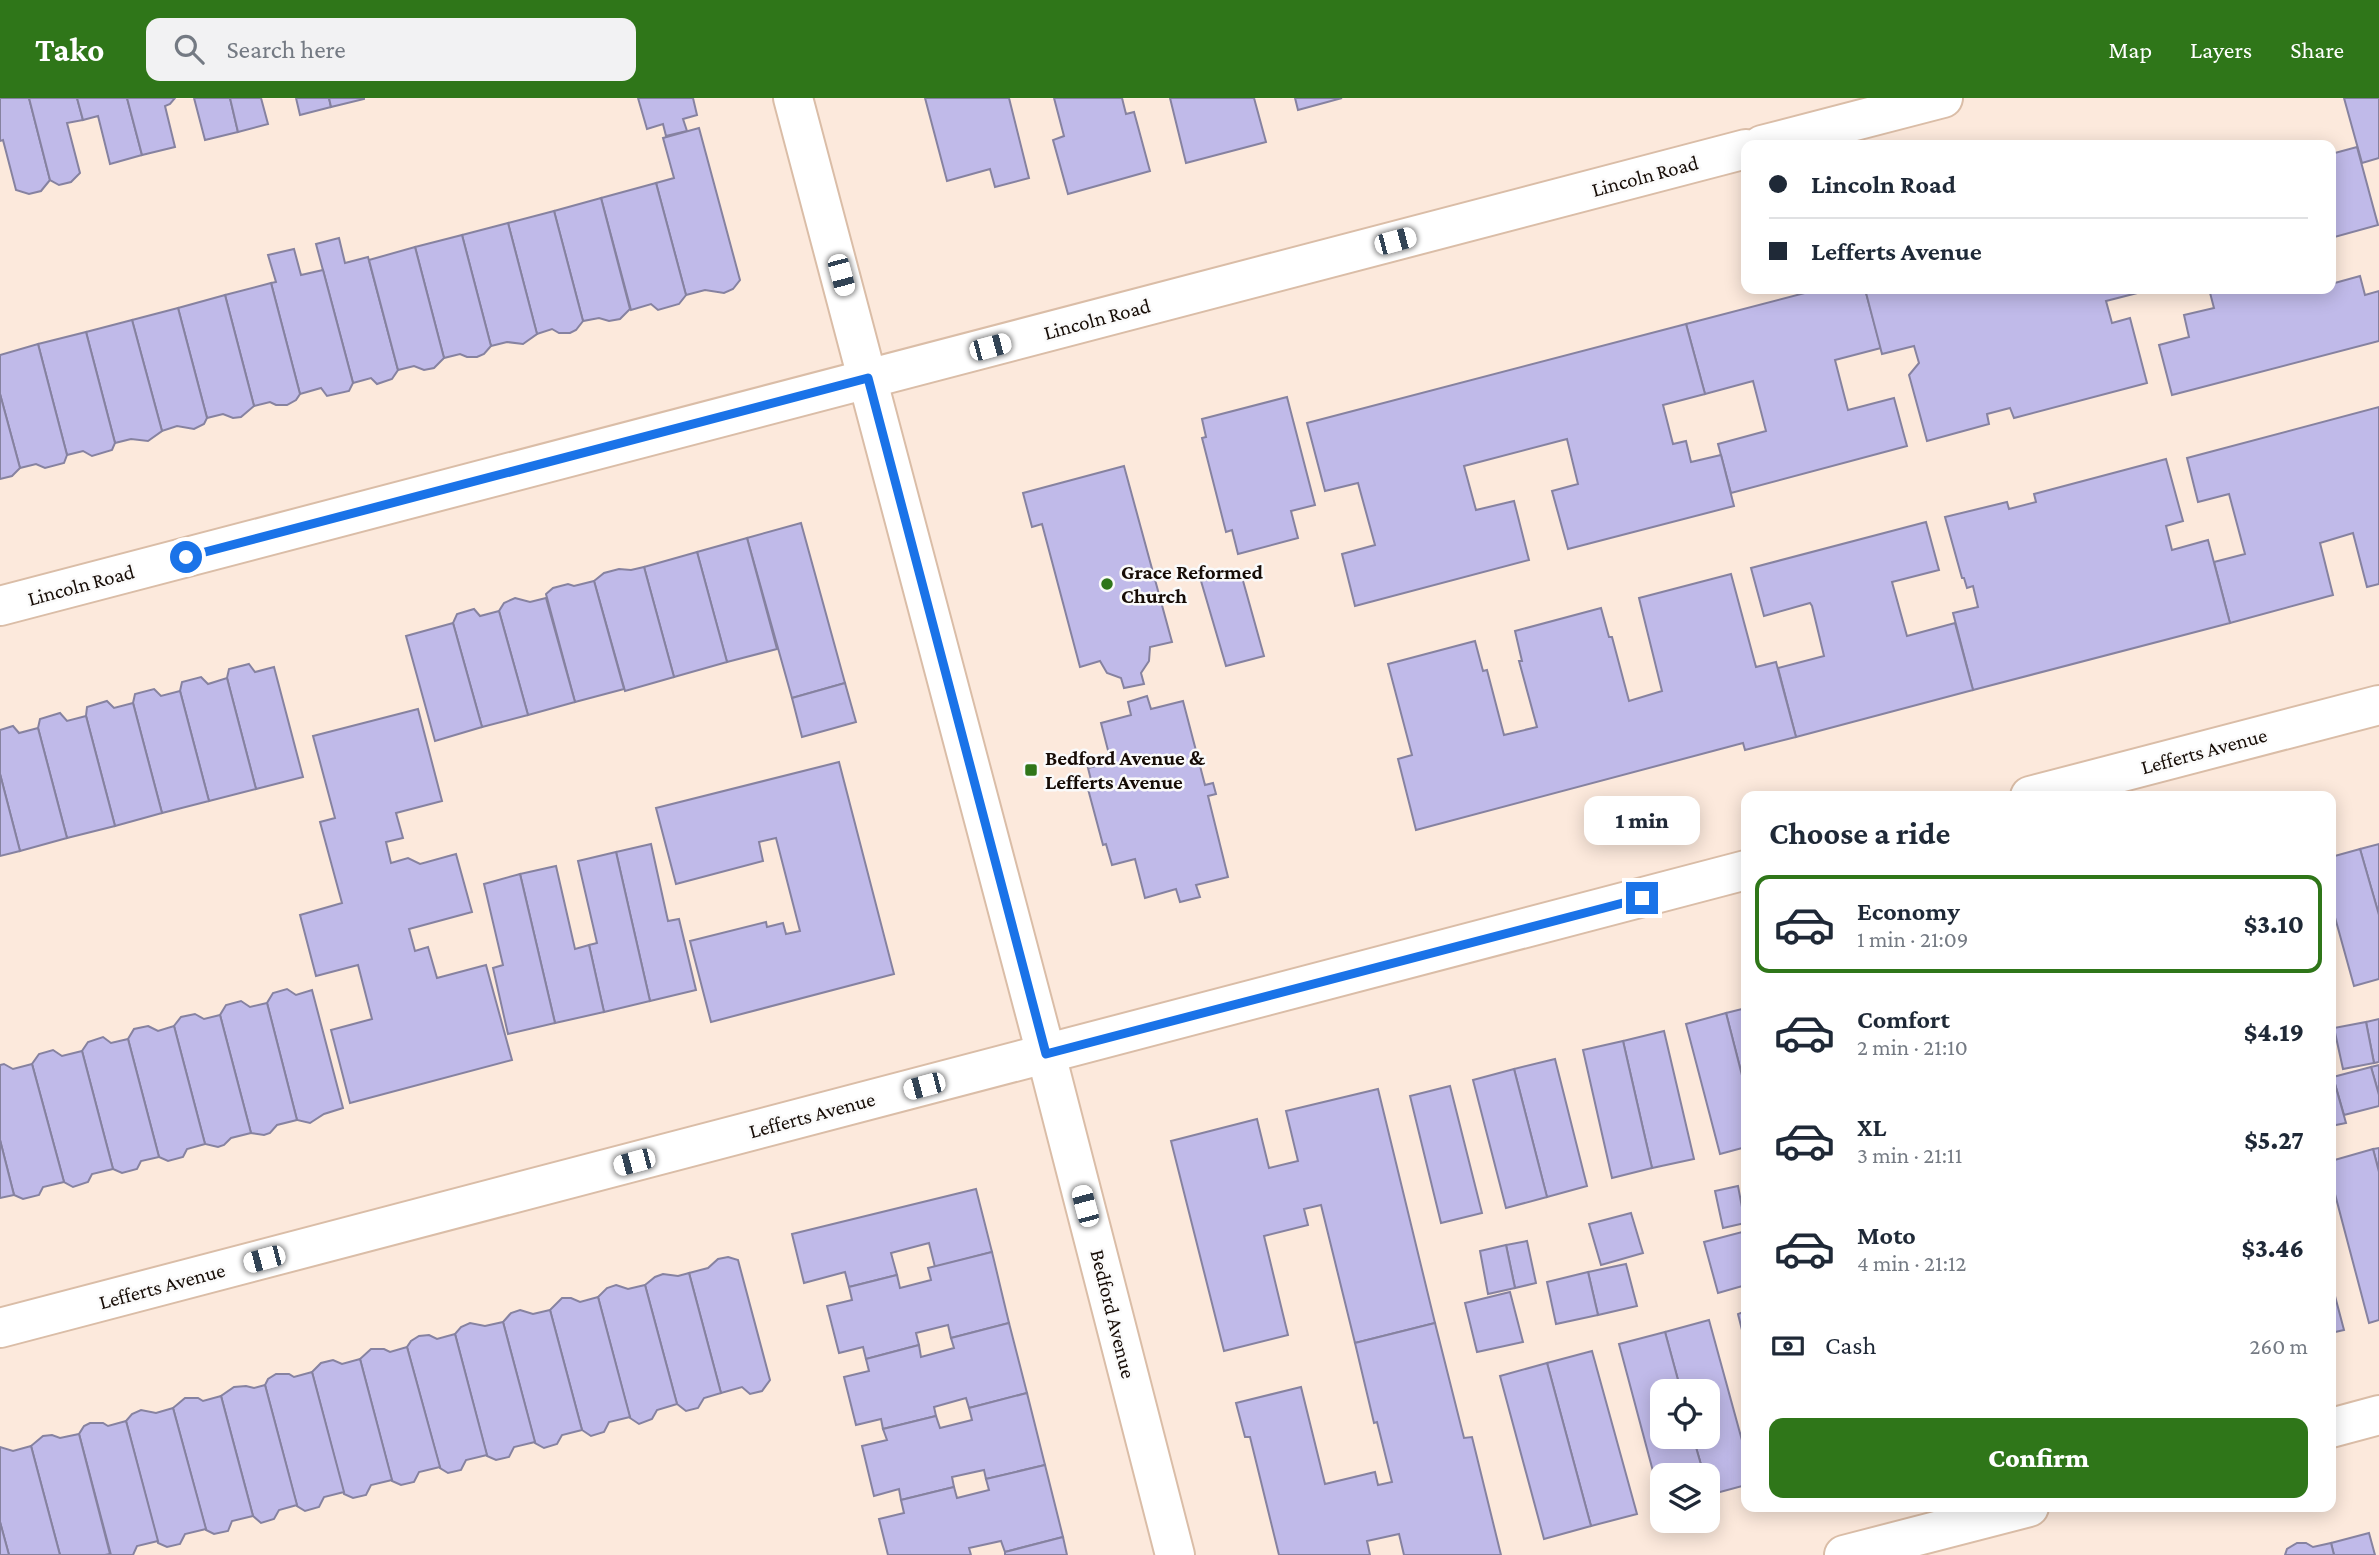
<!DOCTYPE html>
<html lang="en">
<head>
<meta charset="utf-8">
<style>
	body { margin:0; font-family:"Crimson Pro",serif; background:#f2f2f3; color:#1f2937; height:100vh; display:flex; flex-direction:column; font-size:26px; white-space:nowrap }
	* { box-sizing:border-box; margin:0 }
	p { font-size:23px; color:#747a83 }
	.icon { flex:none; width:38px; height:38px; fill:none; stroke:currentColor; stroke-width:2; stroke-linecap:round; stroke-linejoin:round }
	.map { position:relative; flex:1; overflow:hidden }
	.details { position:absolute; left:1741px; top:693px; width:595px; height:721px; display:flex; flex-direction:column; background:#fff; border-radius:14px; box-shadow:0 4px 18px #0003 }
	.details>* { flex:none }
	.guide { position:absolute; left:1741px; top:42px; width:595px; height:154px; border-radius:14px; box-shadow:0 4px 18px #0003; display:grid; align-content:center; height:154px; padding:0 28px; background:#fff }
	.tools { position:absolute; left:1650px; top:1281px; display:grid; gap:14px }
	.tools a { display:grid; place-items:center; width:70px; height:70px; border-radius:14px; background:#fff; box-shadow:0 4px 18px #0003; font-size:35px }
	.end { position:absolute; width:32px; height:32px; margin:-16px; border:9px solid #1a73e8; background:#fff; box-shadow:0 0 0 4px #fff }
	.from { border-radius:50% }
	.bubble { position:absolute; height:49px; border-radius:14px; background:#fff; box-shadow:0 4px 18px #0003; font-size:23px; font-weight:800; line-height:49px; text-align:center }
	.car { position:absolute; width:21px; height:42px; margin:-21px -10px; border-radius:9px; box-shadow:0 0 5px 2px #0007; background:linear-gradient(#fff 24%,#345 0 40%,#fff 0 76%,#345 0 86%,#fff 0) }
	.guide b { display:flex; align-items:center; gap:24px; height:66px; font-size:26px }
	.guide b+b { border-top:2px solid #e0e1e3 }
	.guide i { width:18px; height:18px; background:#1f2937 }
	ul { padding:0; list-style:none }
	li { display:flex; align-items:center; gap:21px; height:98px; margin:0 14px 10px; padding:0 14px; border:4px solid transparent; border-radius:14px }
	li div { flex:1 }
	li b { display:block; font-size:26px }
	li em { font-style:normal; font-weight:800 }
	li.selected { border-color:#2f7619 }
	li>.icon { width:63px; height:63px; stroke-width:1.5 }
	h2 { padding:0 28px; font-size:32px; line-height:84px }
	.pay { display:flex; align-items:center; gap:18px; height:77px; padding:0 28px; font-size:26px }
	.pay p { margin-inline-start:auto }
	.primary-button { display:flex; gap:14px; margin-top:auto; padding:14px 28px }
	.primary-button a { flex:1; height:80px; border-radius:14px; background:#2f7619; color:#fff; font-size:28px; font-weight:800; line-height:80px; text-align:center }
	header { display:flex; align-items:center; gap:42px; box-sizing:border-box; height:98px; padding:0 35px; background:#2f7619; color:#fff }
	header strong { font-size:33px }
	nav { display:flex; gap:38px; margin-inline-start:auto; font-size:24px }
	.search { width:490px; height:63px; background:#f2f2f3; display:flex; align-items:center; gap:18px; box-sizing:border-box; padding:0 24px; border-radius:14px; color:#747a83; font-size:26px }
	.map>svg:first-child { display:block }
</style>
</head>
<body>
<header>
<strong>Tako</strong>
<div class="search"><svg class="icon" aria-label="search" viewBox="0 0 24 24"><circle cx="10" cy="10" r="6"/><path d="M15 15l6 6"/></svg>Search here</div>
<nav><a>Map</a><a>Layers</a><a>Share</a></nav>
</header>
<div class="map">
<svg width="2379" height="1457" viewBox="0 0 2379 1457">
	<rect width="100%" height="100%" fill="#fce9dc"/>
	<g fill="#c0bae9" stroke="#8682a0" stroke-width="2">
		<polygon points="0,0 29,0 50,82 41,93 29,96 16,92 3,42 0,43"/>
		<polygon points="29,0 77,0 83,22 67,25 80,75 71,84 59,87 50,82"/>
		<polygon points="77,0 127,0 142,57 110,66 98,18 83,22"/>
		<polygon points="127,0 175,0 170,6 165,8 175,49 142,57"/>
		<polygon points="194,0 230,0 238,34 205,42"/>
		<polygon points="230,0 261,0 268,26 238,34"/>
		<polygon points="296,0 329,0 331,9 300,17"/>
		<polygon points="329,0 364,0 364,1 331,9"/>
		<polygon points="638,0 693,0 697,17 683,21 687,33 666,38 663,26 647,31"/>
		<polygon points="925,0 1009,0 1029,80 995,89 990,71 947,83"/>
		<polygon points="1054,0 1122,0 1126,16 1134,14 1150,73 1068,96 1053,42 1064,38"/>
		<polygon points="1170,0 1254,0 1266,44 1186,65"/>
		<polygon points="1295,0 1342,0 1298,12"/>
		<polygon points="2344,0 2379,0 2379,60 2362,65"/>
		<polygon points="699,30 740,182 733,191 724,195 705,192 686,197 656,85 674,80 663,40"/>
		<polygon points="2357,49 2378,127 2331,140 2331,56"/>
		<polygon points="656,85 686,197 679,206 658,212 651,206 631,212 601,100"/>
		<polygon points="601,100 630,211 620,221 609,223 599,220 583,223 554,113"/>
		<polygon points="554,113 583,223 576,232 570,235 559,235 552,231 537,236 508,125"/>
		<polygon points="508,125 537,236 523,246 507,244 491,248 462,137"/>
		<polygon points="462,137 491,248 484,256 477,259 467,259 460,256 444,260 415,149"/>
		<polygon points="339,140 345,165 368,159 398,272 392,281 377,286 371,280 353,285 316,146"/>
		<polygon points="415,149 444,260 434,270 424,272 414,268 398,272 369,162"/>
		<polygon points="294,151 301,177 323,172 353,285 349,293 327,298 321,290 300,296 271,185 276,184 268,157"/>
		<polygon points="2360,178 2365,197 2379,193 2379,243 2172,297 2159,247 2189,239 2184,217 2214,210 2209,191 2331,191 2331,186"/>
		<polygon points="271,185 300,296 296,302 287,307 276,307 270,304 254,308 225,197"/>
		<polygon points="1820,191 1865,191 1881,250 1835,262 1848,312 1894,300 1907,348 1731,395 1718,346 1766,333 1753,283 1705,296 1686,226"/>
		<polygon points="1865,191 2144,191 2145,193 2106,203 2112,225 2130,220 2147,285 2014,320 2010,310 1987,316 1989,326 1927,343 1909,277 1919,265 1914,248 1882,256"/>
		<polygon points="225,197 254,308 241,319 233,320 223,316 207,320 178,210"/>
		<polygon points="178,210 207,320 204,326 194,331 177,328 162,333 132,222"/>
		<polygon points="132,222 162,333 148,343 131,341 115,345 86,234"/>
		<polygon points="1686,226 1705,296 1663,307 1673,346 1686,343 1691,364 1721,357 1734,408 1568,451 1552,393 1578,386 1567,341 1464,368 1476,412 1514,403 1529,462 1355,508 1342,456 1375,447 1358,385 1325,393 1307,325"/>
		<polygon points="86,234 115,345 112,352 92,358 83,353 67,357 38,246"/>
		<polygon points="38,246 67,357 64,365 45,370 36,366 20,370 0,296 0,257"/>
		<polygon points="0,296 20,370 12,378 0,381"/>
		<polygon points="1287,299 1315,407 1291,413 1298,440 1238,456 1232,432 1226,434 1202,340 1206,339 1202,321"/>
		<polygon points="2379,309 2379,486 2367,489 2353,435 2320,445 2333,497 2230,525 2214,464 2245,456 2229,396 2198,404 2187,360"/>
		<polygon points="2166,361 2183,423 2166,428 2172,452 2208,442 2230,525 1973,592 1953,515 1978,509 1973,488 1967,490 1964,480 1962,480 1945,419 2007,404 2009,411 2036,404 2034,396"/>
		<polygon points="1124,368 1172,544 1150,549 1149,563 1141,575 1144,586 1124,590 1121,580 1107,575 1100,563 1080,569 1042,426 1032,429 1023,395"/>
		<polygon points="1926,424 1939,472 1892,484 1907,538 1955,525 1973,592 1796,639 1778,570 1824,558 1812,508 1810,505 1764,518 1751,470"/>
		<polygon points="801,425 845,585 792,600 747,440"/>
		<polygon points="747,440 777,551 727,564 697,454"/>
		<polygon points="697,454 727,564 674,579 644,469"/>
		<polygon points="644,469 674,579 625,593 594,483 604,475 619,471 631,472"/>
		<polygon points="1240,472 1264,558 1226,568 1201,483"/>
		<polygon points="1731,476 1756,569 1776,564 1796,639 1745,652 1743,645 1416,732 1398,661 1412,657 1388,566 1475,543 1483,573 1487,572 1504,637 1537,629 1519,563 1522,563 1515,533 1601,510 1609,539 1612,539 1629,603 1662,593 1639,500"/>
		<polygon points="594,483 624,591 575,604 546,496 553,490 568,486 574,488"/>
		<polygon points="515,500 530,504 546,500 575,604 528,617 499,513 504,505"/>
		<polygon points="474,511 480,518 499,513 528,617 482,629 453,525 457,516"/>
		<polygon points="453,525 482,629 435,643 406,538"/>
		<polygon points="249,566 255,574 274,569 303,679 256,691 227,580 229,571"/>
		<polygon points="201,579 208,586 227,580 256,691 209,703 180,593 182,584"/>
		<polygon points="845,585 856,624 802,639 792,600"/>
		<polygon points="154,591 161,598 180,593 209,703 162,715 133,605 135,596"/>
		<polygon points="1147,598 1151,611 1183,603 1205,687 1213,685 1216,696 1208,698 1228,779 1196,787 1200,799 1180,804 1176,791 1145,800 1135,761 1112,767 1106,746 1103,747 1088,691 1093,690 1088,670 1111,664 1101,625 1131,617 1128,604"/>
		<polygon points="107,603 114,610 133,605 162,715 115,728 86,618 87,609"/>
		<polygon points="418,611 442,703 396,715 403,740 386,744 391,765 408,760 420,766 456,756 472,814 409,831 415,853 428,849 437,880 486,867 512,962 350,1005 331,932 372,921 358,867 316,878 300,817 342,805 320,724 335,720 313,638"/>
		<polygon points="60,615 67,623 86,618 115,728 67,740 38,630 40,621"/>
		<polygon points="13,628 19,635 38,630 67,740 20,753 0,676 0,632"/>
		<polygon points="839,664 894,876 711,924 690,843 766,824 767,829 783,825 786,836 800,833 776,740 759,744 763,763 676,786 656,710"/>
		<polygon points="0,676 20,753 0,758"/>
		<polygon points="651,746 668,823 679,821 696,892 650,903 616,754"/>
		<polygon points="2379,746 2379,817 2360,751"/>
		<polygon points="2360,751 2379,817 2379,881 2354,888 2331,805 2331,759"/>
		<polygon points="616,754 650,903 604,914 589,847 597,845 578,763"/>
		<polygon points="556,768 575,851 589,847 604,914 555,925 520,776"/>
		<polygon points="520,776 555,925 508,936 493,870 503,867 484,786"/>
		<polygon points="287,891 296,897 312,892 343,1010 324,1016 310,1025 297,1022 267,905 273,895"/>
		<polygon points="241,903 250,909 267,905 297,1022 277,1027 270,1035 264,1037 251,1035 220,917 226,907"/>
		<polygon points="1746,910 1746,993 1726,915"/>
		<polygon points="1726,915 1746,993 1746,1049 1720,1056 1686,926"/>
		<polygon points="195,916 204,921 220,917 251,1035 231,1040 224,1047 218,1049 205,1046 174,928 181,919"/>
		<polygon points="2379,921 2379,964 2374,965 2366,924"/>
		<polygon points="2366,924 2374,965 2343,971 2334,930"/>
		<polygon points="148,928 158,933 174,928 205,1046 187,1051 183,1059 168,1063 159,1059 128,941 134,931"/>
		<polygon points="1664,933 1694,1061 1652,1070 1623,943"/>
		<polygon points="103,939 111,945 128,941 159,1059 141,1063 137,1071 122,1075 113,1071 82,953 88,944"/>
		<polygon points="1623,943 1652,1070 1612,1080 1583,952"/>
		<polygon points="53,952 62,958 82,953 113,1071 92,1076 88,1084 73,1089 64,1084 32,966 39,956"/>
		<polygon points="1555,961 1587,1088 1547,1099 1514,971"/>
		<polygon points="4,966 13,971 32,966 64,1084 43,1089 39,1097 23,1101 14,1097 0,1042 0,967"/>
		<polygon points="2379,967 2379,997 2371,969"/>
		<polygon points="2371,969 2379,997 2379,1008 2344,1017 2333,979"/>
		<polygon points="1514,971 1547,1099 1506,1110 1473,982"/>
		<polygon points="2333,979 2346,1025 2331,1028 2331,980"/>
		<polygon points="1450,988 1482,1115 1441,1125 1410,998"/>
		<polygon points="1378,991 1435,1225 1355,1245 1321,1107 1304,1111 1308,1127 1264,1138 1288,1237 1224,1253 1171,1043 1257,1021 1269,1070 1298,1063 1286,1013"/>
		<polygon points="0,1042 14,1097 0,1100"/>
		<polygon points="2379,1050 2379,1074 2373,1051"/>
		<polygon points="2373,1051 2379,1074 2379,1222 2369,1225 2331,1081 2331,1063"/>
		<polygon points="1738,1088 1745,1125 1723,1130 1715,1093"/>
		<polygon points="976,1091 992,1154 935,1169 929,1145 891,1155 897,1177 849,1189 845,1174 804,1185 792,1136"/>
		<polygon points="1631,1115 1643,1155 1601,1167 1589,1126"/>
		<polygon points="1746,1133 1746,1187 1718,1195 1704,1144"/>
		<polygon points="1527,1143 1536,1185 1515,1190 1506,1147"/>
		<polygon points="1506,1147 1515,1190 1488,1196 1480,1153"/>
		<polygon points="992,1154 1009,1225 951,1240 948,1227 916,1235 919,1247 866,1261 863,1249 839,1255 827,1208 852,1202 849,1189 897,1177 900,1190 931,1182 928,1170"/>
		<polygon points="728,1159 738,1162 770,1282 762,1293 750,1296 742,1289 721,1295 689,1175 708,1170 718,1161"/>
		<polygon points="1626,1166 1637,1208 1598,1217 1588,1174"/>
		<polygon points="1588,1174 1598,1217 1556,1226 1547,1184"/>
		<polygon points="689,1175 721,1295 704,1300 698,1310 686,1313 677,1306 645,1187 655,1179 663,1176 678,1178"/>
		<polygon points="2331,1183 2344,1232 2331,1235"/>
		<polygon points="616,1187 628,1191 645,1187 677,1306 657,1312 652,1321 639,1326 630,1320 598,1199 607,1190"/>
		<polygon points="1510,1194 1523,1244 1477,1254 1465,1205"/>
		<polygon points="598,1199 630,1319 609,1324 604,1334 591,1338 582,1332 550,1212 562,1200 571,1200 580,1204"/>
		<polygon points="520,1212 533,1216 550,1212 582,1332 562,1337 557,1346 544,1350 535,1345 503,1224 511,1215"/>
		<polygon points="1746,1213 1746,1248 1738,1216"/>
		<polygon points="1709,1222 1746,1357 1746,1387 1709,1397 1708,1377 1704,1377 1693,1339 1708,1339 1708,1293 1681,1293 1665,1234"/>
		<polygon points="503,1224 535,1344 514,1349 509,1359 496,1362 487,1358 455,1236 461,1229 470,1225 485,1228"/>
		<polygon points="1009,1225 1027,1295 969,1310 966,1300 934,1309 936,1318 883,1331 881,1321 856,1327 844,1279 869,1273 866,1261 919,1247 921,1259 954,1250 951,1240"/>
		<polygon points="1435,1225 1464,1340 1472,1339 1501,1457 1404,1457 1399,1436 1367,1443 1370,1457 1279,1457 1250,1339 1245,1339 1236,1305 1301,1289 1325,1386 1375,1374 1378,1387 1392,1384 1377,1324 1374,1325 1355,1245"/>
		<polygon points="1665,1234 1681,1293 1662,1293 1662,1339 1693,1339 1704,1377 1662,1377 1662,1407 1619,1246"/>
		<polygon points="455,1236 487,1357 466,1362 461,1372 448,1375 440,1370 407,1249 411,1243 419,1238 429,1237 437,1241"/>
		<polygon points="407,1249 440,1369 419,1374 414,1384 401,1387 392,1383 360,1261 371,1251 384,1251 390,1254"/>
		<polygon points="1592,1253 1637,1416 1591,1428 1547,1265"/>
		<polygon points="360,1261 392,1382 371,1387 366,1397 353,1400 344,1396 312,1274 321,1265 333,1262 342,1266"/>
		<polygon points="1547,1265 1591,1428 1544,1441 1500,1278"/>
		<polygon points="312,1274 344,1394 324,1399 319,1409 305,1413 297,1408 265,1287 268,1281 276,1276 289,1276 294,1279"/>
		<polygon points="265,1287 297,1407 279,1412 274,1421 261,1425 253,1418 221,1298 234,1289 246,1288 254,1290"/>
		<polygon points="1027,1295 1045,1367 986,1381 984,1372 952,1379 954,1389 901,1402 899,1391 874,1398 862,1348 887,1342 883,1331 936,1318 940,1330 972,1322 969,1310"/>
		<polygon points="221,1298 253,1418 232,1423 228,1433 214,1436 206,1432 173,1310 185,1300 198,1300 203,1303"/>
		<polygon points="173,1310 206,1431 185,1436 180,1446 167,1449 158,1445 126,1323 132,1316 141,1312 156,1315"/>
		<polygon points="126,1323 158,1443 137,1448 133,1457 111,1457 79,1336 84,1328 90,1325 103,1325 108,1328"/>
		<polygon points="79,1336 110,1456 105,1457 60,1457 31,1348 43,1338 52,1337 60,1340"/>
		<polygon points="31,1348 60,1457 9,1457 0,1424 0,1349 13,1353"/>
		<polygon points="1045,1367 1063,1439 1005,1454 1001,1443 969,1450 971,1457 888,1457 879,1421 904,1415 901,1402 954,1389 957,1400 989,1392 986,1381"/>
		<polygon points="0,1424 9,1457 0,1457"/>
		<polygon points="2369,1435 2375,1457 2334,1457 2331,1445"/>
		<polygon points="1063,1439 1067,1457 1005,1457 1005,1454"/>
		<polygon points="2297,1445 2306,1445 2313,1449 2331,1445 2334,1457 2285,1457 2287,1451"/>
	</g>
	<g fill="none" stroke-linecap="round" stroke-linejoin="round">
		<g stroke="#dabda7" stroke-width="42">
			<g id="street">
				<polyline points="1762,47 1943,0"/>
				<polyline points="0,508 1746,51"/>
				<polyline points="2030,698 2379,607"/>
				<polyline points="0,1230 1746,772"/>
				<polyline points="2331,1330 2379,1317"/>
				<polyline points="1844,1457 2029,1409"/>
			</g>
		</g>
		<g stroke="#dabda7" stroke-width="42">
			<polyline id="secondary" points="793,0 1046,956 1175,1457"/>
		</g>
		<use href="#street" stroke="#fff" stroke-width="38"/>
		<use href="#secondary" stroke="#fff" stroke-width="38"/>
	</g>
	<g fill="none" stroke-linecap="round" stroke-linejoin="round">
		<polyline stroke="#1a73e8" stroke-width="9" points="186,459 868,280 1046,956 1642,800"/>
	</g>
	<g fill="#2f7619" stroke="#fafafa" stroke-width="2.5">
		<circle cx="1107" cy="486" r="7"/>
		<rect x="1024" y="665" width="14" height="14" rx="3.5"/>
	</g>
	<g text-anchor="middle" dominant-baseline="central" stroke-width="5" stroke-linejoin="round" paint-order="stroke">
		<g font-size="21" fill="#160c06" stroke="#fafafa">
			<text transform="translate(1645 78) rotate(-15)">Lincoln Road</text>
			<text transform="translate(1097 221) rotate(-15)">Lincoln Road</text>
			<text transform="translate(81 487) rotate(-15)">Lincoln Road</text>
			<text transform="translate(2204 653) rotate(-15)">Lefferts Avenue</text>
			<text transform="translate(812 1017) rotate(-15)">Lefferts Avenue</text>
			<text transform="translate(162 1188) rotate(-15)">Lefferts Avenue</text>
			<text transform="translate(1113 1216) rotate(76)">Bedford Avenue</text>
		</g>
		<g font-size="21" font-weight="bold" fill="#160c06" stroke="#fafafa" text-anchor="start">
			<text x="1121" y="474">Grace Reformed<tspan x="1121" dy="24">Church</tspan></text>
			<text x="1045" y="660">Bedford Avenue &amp;<tspan x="1045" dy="24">Lefferts Avenue</tspan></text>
		</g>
	</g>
</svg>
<div class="tools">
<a><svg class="icon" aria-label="locate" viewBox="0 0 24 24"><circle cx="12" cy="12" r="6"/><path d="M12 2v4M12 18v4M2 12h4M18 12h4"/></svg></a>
<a><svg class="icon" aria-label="layers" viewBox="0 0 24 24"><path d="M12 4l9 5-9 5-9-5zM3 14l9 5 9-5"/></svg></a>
</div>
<i class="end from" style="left:186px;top:459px"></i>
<i class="end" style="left:1642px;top:800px"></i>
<div class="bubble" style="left:1584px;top:698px;width:116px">1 min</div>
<i class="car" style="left:1395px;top:143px;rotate:75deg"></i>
<i class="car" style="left:841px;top:177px;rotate:165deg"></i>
<i class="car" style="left:990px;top:249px;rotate:75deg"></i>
<i class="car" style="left:924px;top:988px;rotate:255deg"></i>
<i class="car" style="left:634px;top:1064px;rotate:255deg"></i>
<i class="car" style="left:1085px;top:1108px;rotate:345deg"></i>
<i class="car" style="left:264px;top:1161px;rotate:255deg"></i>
<div class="guide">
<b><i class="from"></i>Lincoln Road</b>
<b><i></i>Lefferts Avenue</b>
</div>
<section class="details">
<h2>Choose a ride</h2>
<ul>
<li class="selected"><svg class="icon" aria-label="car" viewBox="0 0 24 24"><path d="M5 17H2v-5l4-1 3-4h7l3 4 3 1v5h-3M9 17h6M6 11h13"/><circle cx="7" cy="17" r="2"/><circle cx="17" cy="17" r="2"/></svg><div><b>Economy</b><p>1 min · 21:09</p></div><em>$3.10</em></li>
<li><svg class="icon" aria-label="car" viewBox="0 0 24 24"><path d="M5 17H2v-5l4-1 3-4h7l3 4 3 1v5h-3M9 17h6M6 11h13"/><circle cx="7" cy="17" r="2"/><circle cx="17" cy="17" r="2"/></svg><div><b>Comfort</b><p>2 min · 21:10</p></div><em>$4.19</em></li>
<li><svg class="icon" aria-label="car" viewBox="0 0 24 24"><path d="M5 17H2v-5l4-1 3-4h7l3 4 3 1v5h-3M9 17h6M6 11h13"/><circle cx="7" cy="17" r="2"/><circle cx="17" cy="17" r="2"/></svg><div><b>XL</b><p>3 min · 21:11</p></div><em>$5.27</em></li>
<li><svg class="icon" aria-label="car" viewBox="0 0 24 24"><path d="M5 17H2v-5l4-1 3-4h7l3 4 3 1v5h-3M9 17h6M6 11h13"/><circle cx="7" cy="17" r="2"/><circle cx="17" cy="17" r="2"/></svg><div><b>Moto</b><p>4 min · 21:12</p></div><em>$3.46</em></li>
</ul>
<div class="pay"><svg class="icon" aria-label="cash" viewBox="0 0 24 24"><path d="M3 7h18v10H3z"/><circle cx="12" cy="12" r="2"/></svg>Cash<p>260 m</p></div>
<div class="primary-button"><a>Confirm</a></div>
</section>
</div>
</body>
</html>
